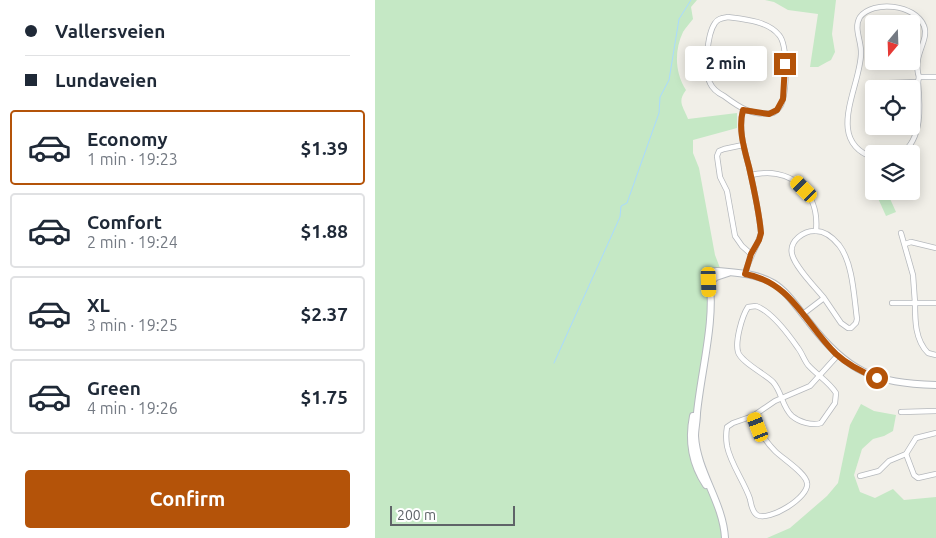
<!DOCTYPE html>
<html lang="en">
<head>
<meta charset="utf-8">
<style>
	body { margin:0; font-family:Ubuntu,sans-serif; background:#f2f2f3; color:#1f2937; height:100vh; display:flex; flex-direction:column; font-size:19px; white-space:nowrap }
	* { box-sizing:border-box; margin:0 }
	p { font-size:16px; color:#747a83 }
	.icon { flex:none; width:28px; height:28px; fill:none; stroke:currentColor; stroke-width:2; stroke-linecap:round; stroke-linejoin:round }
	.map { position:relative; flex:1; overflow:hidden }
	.side { display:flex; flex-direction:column; background:#fff; width:375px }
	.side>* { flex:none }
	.banner { display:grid; align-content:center; height:110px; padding:0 25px; background:#fff }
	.needle { width:32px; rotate:199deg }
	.tools { position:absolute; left:490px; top:15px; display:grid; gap:10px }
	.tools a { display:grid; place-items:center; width:55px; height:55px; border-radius:5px; background:#fff; box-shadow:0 2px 12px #0003; font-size:25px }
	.scale { position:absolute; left:15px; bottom:12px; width:125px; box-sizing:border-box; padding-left:5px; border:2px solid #5f6368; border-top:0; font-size:14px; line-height:18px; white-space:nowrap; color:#5f6368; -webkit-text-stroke:4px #fff; paint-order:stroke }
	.end { position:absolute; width:22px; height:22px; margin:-11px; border:6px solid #b45309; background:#fff; box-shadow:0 0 0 2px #fff }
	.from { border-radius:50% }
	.bubble { position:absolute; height:35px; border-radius:5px; background:#fff; box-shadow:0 2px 12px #0003; font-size:16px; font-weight:600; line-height:35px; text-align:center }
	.car { position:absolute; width:15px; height:30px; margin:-15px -8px; border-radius:6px; box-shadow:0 0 4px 1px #0007; background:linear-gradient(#f5c518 24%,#345 0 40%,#f5c518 0 76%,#345 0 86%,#f5c518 0) }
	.banner b { display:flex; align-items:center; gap:18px; height:48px; font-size:19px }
	.banner b+b { border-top:1px solid #e0e1e3 }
	.banner i { width:12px; height:12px; background:#1f2937 }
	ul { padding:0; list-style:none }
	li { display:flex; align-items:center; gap:15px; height:75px; margin:0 10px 8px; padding:0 15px; border:2px solid #e0e1e3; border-radius:5px }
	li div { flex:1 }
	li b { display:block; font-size:19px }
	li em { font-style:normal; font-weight:600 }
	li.active { border-color:#b45309 }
	li>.icon { width:45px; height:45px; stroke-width:1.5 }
	.button { display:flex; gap:10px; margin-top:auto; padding:10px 25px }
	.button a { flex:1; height:58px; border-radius:5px; background:#b45309; color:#fff; font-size:20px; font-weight:600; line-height:58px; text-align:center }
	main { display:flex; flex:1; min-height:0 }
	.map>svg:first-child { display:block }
</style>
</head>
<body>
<main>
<section class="side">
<div class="banner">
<b><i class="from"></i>Vallersveien</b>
<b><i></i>Lundaveien</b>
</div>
<ul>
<li class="active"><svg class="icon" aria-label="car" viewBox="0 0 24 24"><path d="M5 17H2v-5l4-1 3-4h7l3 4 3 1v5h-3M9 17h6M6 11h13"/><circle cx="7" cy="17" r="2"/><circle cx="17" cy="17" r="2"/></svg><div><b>Economy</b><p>1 min · 19:23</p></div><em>$1.39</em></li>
<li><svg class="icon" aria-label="car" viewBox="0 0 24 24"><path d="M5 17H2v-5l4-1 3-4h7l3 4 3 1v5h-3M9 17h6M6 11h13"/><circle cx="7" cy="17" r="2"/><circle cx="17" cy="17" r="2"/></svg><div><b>Comfort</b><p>2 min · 19:24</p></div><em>$1.88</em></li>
<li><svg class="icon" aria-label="car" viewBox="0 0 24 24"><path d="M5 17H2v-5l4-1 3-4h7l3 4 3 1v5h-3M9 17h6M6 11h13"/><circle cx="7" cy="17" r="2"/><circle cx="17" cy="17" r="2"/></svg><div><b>XL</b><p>3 min · 19:25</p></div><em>$2.37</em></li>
<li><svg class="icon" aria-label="car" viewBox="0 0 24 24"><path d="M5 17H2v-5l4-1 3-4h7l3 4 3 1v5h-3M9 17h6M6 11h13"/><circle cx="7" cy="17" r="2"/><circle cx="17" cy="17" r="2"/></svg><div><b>Green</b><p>4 min · 19:26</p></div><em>$1.75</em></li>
</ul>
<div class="button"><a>Confirm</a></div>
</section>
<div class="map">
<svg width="561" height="538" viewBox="0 0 561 538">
	<rect width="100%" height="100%" fill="#f1efe8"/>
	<g fill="#c5e8c5">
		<path d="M0,0H322L316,7L318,19C315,23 311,27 308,32C299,51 300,73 311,90C302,102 308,106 313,119L362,113V128L318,140V153L324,168L340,255L345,268L334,269L335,306L318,436L339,497L351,538H0Z"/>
		<polygon points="390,0 461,0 457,34 460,52 456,60 452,62 443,67 435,67 443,14 413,10 399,2"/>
		<polygon points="512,192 521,212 511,216 502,196"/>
		<polygon points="486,404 499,411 521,415 518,431 509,436 498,439 487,449 479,475 485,492 500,498 518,489 529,500 561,497 561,538 392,538 415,528 452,496 463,483 475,425"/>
	</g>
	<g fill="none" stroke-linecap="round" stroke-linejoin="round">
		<polyline stroke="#aadaff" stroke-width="1" points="179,363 245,217 246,206 252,203 284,113 285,97 294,80 304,19 316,0"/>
		<g stroke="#b5b8bc" stroke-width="6">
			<g id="street">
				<path d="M353,17C369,19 393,21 404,35C413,45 412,92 406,105C404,108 402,111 398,113C377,116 365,108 349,96C343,93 338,90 335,83C329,72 332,34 340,23C343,18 348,18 353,17Z"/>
				<polyline points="513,89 513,83 543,82 544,77 561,77"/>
				<path d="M368,110C363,129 369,148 374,167C379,189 384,211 386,233C382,248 374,257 370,274"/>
				<polyline points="503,129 504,126"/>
				<polyline points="368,145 349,149 344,151 342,156 345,177 352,191 360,236 367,246 376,254"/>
				<path d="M526,154C548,139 545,105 543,82"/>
				<path d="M499,158C449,141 485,88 486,54C487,42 478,28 485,17C498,0 540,4 549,26C553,36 545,48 543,59C542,65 542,71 544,77"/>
				<path d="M376,175C414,166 445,190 441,231"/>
				<polyline points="526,233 538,275 540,303 561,303"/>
				<polyline points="530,244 536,242 561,248"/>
				<path d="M517,303H540C540,320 540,340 553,353L561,355"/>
				<path d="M381,306C396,311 414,335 423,348C427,353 429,360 433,365C442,375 454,382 461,393L460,403L446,423C437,426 424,422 417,416C407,407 407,392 398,382C390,374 366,362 363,352C360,341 367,316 373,307Z"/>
				<path d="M428,314L449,298L466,323L473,328H476L481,323L482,319C479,297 478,263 464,245C459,239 450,231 441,231C429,230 414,241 417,254C420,267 440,287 449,298"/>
				<polyline points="526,412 561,411"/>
				<path d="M378,416C383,429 390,441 400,451C408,459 431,473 432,483C435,497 394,522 382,515C377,512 376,504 375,499C369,481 356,465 352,446C351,440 351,433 352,427L358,423L378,416L400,401L435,386L463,355"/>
				<polyline points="531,454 539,475 543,478 561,474"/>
				<polyline points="485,476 504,471 514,461 531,454 541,438 561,433"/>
			</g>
		</g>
		<g stroke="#b6babf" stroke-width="8">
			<g id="secondary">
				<polyline points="335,282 341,277 353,273"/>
				<path d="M318,416C313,441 317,464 331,485"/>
				<path d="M350,538C348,502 322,472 320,436C320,429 322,421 322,413C326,371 341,319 334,277L337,272L342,271C362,273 380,273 398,283C413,292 423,309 434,322C472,372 499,383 561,385"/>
			</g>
		</g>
		<use href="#street" stroke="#fff" stroke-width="4.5"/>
		<use href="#secondary" stroke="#fff" stroke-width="6"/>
	</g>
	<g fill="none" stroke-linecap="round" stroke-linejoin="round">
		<path stroke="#b45309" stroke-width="6" d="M410,64L408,99L402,110L394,114L368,110C363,129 369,148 374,167C379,189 384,211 386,233L384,240L376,254L370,274C417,282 430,324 461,354C473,365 487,372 502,378"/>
	</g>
</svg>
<div class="tools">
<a><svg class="needle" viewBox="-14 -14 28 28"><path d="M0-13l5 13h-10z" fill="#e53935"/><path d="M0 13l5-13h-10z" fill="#747a83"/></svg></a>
<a><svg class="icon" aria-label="locate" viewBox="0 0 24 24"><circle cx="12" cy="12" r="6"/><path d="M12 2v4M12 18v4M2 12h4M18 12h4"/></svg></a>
<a><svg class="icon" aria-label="layers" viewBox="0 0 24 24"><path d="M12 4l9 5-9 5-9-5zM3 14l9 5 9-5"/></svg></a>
</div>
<div class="scale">200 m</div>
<i class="end from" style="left:502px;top:378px"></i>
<i class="end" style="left:410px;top:64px"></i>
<div class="bubble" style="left:310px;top:46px;width:82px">2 min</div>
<i class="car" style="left:429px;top:189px;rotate:315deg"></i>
<i class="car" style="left:334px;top:282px;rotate:178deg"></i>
<i class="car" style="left:383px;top:427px;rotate:339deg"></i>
</div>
</main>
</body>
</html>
